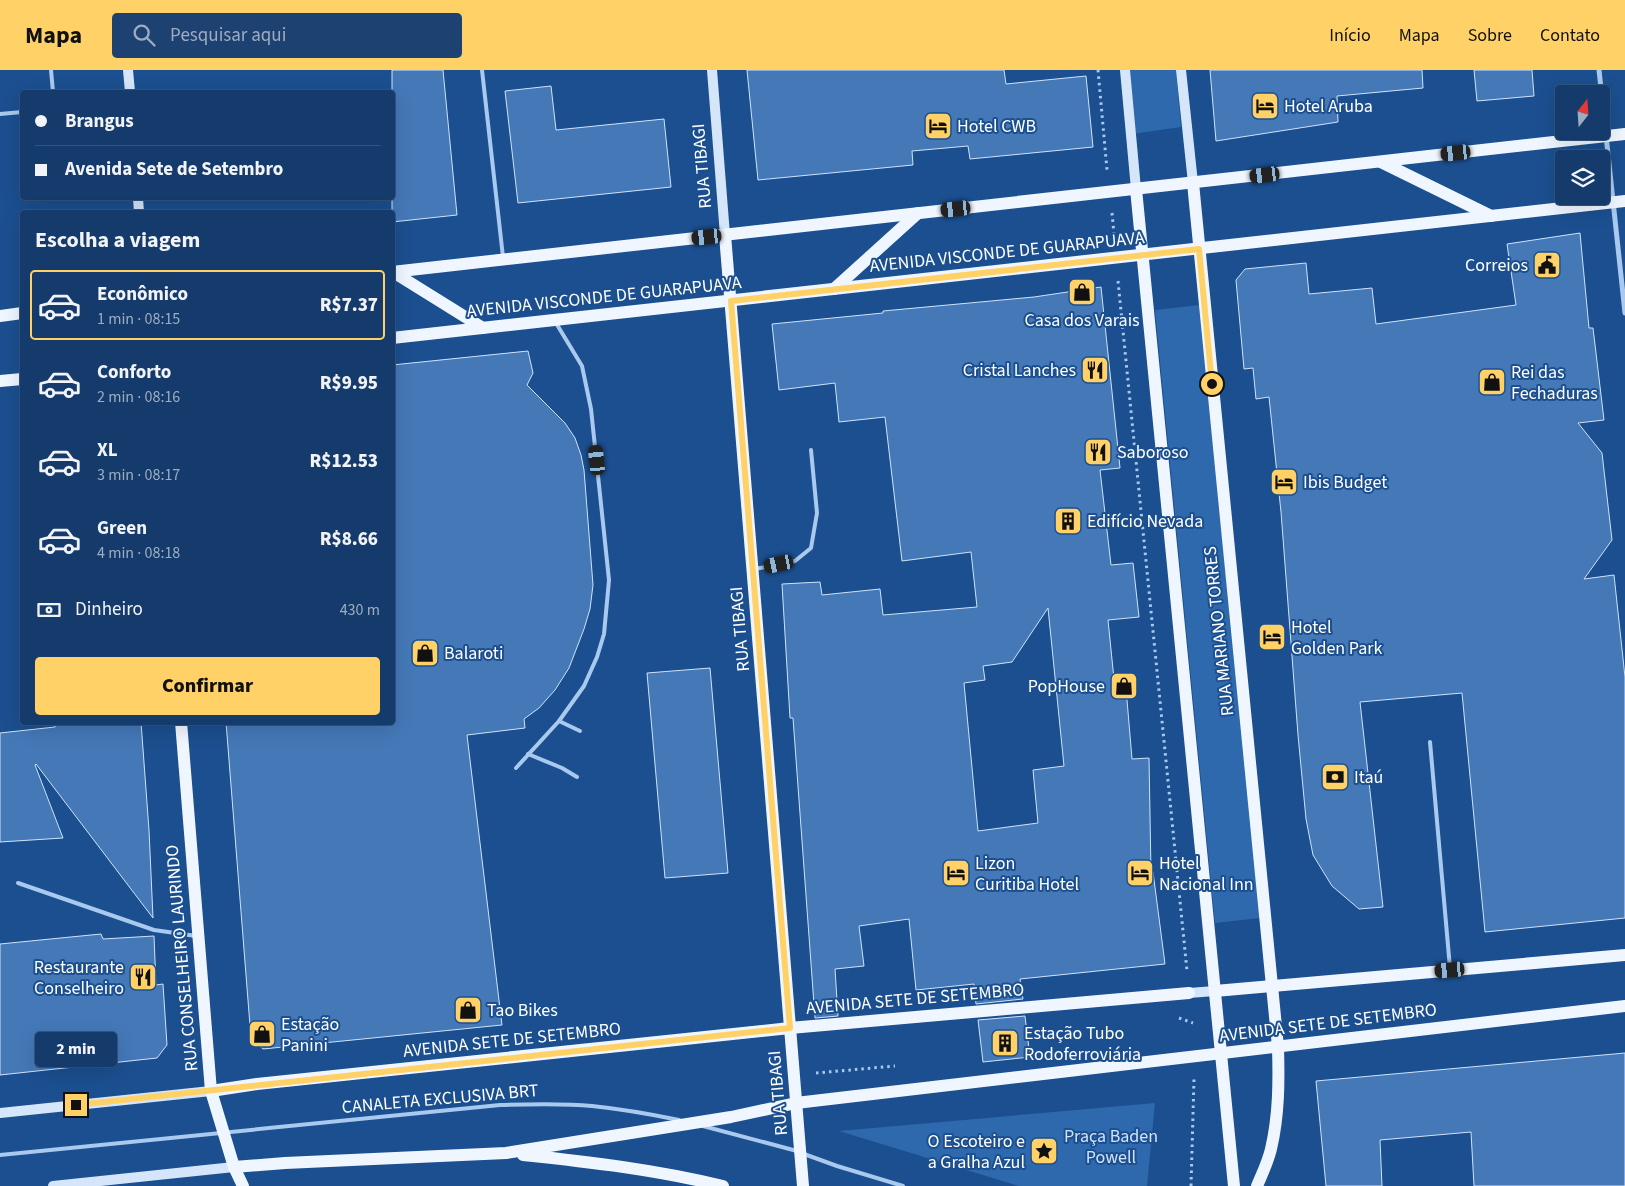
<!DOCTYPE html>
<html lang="pt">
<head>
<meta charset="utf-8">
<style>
	body { margin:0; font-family:"Source Sans 3",sans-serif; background:#1d4271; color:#f1f3f6; height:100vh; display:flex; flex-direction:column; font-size:19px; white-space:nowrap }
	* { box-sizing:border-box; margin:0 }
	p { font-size:16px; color:#9dadc1 }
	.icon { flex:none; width:28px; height:28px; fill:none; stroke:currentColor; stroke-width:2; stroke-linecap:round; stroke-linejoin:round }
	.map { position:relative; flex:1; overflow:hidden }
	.drawer { position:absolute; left:20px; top:140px; width:375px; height:515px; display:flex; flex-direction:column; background:#143b6b; border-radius:5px; box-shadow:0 5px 20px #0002,0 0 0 1px #33557e }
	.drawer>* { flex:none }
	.hud { position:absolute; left:20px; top:20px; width:375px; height:110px; border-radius:5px; box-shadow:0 5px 20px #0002,0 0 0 1px #33557e; display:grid; align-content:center; height:110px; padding:0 15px; background:#143b6b }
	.needle { width:32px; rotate:17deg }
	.tools { position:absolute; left:1555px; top:15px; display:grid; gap:10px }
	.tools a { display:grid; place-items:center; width:55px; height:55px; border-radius:5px; background:#143b6b; box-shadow:0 5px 20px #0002,0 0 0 1px #33557e; font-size:25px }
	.end { position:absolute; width:22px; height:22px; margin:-11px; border:6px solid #ffd166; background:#111; box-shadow:0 0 0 2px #111 }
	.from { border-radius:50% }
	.bubble { position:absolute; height:35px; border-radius:5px; background:#143b6b; box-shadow:0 5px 20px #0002,0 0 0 1px #33557e; font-size:16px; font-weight:800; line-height:35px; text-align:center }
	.car { position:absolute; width:15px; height:30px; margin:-15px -8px; border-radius:6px; box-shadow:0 0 4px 1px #0007; background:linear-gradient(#222 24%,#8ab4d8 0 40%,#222 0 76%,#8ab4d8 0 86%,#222 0) }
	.hud b { display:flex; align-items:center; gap:18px; height:48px; font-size:19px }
	.hud b+b { border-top:1px solid #33557e }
	.hud i { width:12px; height:12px; background:#f1f3f6 }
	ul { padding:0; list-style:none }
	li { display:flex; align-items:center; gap:15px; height:70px; margin:0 10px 8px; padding:0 5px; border:2px solid transparent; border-radius:5px }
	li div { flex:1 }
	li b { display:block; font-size:19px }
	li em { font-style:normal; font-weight:800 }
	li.selected { border-color:#ffd166 }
	li>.icon { width:45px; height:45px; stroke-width:1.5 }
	h2 { padding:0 15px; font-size:22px; line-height:60px }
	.pay { display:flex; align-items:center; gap:12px; height:55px; padding:0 15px; font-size:19px }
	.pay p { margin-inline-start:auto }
	.primary-button { display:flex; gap:10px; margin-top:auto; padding:10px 15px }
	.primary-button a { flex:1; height:58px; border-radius:5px; background:#ffd166; color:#111; font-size:20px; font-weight:800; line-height:58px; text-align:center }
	header { display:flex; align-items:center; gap:30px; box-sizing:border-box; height:70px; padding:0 25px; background:#ffd166; color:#111 }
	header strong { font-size:24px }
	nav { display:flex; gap:28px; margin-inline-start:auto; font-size:18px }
	.search { width:350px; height:45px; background:#1d4271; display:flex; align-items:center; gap:12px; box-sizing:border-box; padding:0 18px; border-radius:5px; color:#9dadc1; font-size:19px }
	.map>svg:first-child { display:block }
</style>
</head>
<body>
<header>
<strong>Mapa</strong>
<div class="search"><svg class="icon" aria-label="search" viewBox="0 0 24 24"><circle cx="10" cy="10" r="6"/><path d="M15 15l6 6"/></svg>Pesquisar aqui</div>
<nav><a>Início</a><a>Mapa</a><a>Sobre</a><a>Contato</a></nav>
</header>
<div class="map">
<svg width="1625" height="1116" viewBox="0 0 1625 1116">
	<rect width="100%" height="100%" fill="#1b4f8f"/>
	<g fill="#2e69ad">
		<polygon points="1126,0 1176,0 1181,57 1132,64"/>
		<polygon points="1200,235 1260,848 1215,853 1155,240"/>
		<polygon points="1155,1033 1147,1116 1019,1116 839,1061"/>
	</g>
	<g fill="#4478b7" stroke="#cfe3fa" fill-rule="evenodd">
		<polygon points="392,0 443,0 457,145 392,152"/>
		<polygon points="747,0 1004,0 1006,14 1086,6 1093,77 970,89 968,76 912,81 913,95 758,110"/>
		<polygon points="1210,0 1422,0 1423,18 1337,26 1338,52 1216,71"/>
		<polygon points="1474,0 1532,0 1534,26 1477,31"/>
		<polygon points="551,16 556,60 664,49 671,117 518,133 505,21"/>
		<polygon points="1580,163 1589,258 1593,258 1604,350 1578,353 1602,383 1612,470 1584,509 1614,505 1625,607 1625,848 1485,862 1462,623 1360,632 1383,837 1359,839 1332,816 1313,785 1306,749 1298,665 1281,442 1269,327 1256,329 1253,298 1244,299 1236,210 1245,199 1306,193 1309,224 1372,218 1376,254 1516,235 1507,174"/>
		<path d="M1101,217L1120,398L1100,400L1111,495L1133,493L1139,547L1108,550L1115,619L1126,618L1132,689L1149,688L1151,803L1153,802L1165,894L1020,909L1023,929L976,934L974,914L916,920L909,849L859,856L864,896L835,899L838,946L815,948L793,648H790L782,514L820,512L822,525L880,519L883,545L977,537L971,482L902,491L885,347L839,352L835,313L779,320L772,254L883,243V241L1034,227ZM1048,538L1064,696L1033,700L1038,753L978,761L964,613L985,610L983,596L1012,592Z"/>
		<polygon points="528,281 533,303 527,315 565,353 575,368 581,385 584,400 593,515 590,539 584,559 569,598 555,620 539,638 524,649 525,658 467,665 502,955 263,979 251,968 226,652 392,652 392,295"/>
		<polygon points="710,598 728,803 665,808 647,603"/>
		<polygon points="55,652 141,652 149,760 153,848 36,694 35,695 63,768 0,772 0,663 55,657"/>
		<polygon points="101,864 103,869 154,866 156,915 163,914 167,975 157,988 0,1005 0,874"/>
		<polygon points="1025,946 1030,987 983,992 978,950"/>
		<polygon points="1625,983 1625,1116 1474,1116 1471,1062 1380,1070 1382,1116 1326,1116 1316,1011"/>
	</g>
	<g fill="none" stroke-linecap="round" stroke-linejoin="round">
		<g stroke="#a9c9ee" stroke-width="3" stroke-dasharray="2.5 4" stroke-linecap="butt">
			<polyline points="1098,0 1107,100"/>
			<polyline points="1112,143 1114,164"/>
			<polyline points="1118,211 1187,901"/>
			<polyline points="1179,948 1193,953"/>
			<polyline points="816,1003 895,996"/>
			<polyline points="1191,1116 1194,1009"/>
		</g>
		<g stroke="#a9c9ee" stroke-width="4">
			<polyline points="51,0 53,22"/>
			<polyline points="482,0 503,187"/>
			<polyline points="0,44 22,42"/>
			<polyline points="755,499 795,491 811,478 817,443 811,380"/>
			<polyline points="559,651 580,661"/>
			<polyline points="1430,672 1450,898"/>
			<polyline points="528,684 562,698 577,707"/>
			<polyline points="516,698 559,651 584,616 597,587 604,564 609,510 591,339 582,296 556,253"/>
			<polyline points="18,813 154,860 196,866"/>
			<polyline points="703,1056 797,1081"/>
			<polyline points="804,1084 837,1096 903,1116"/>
			<path d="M0,1085L500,1035C531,1034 562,1033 592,1036C621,1039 650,1044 679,1050"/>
		</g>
		<polyline stroke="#a9c9ee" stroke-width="5" points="1599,0 1625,243"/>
		<g stroke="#d6e6fa" stroke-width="10">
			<polyline points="128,0 130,22"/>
			<polyline points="712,0 725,165"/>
			<polyline points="1125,0 1136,119"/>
			<polyline points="1181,0 1193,113"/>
			<polyline points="138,128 139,142"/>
			<polyline points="1189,923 1215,921"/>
			<polyline points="0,1043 211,1021"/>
			<polyline points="53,1116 234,1097"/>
		</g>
		<g stroke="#f0f6ff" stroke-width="12">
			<polyline points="1381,92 1491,146"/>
			<path d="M1193,113L1278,977C1279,1011 1279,1045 1271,1079C1268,1092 1262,1104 1257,1116"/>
			<polyline points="1136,119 1234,1116"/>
			<polyline points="725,165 803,1116"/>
			<polyline points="392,202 1625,64"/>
			<polyline points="393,202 483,258"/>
			<polyline points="834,219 918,143"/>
			<polyline points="0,246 22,243"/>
			<polyline points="392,268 1625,131"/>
			<polyline points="0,311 22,309"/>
			<polyline points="181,652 211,1021 234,1097 243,1116"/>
			<polyline points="1215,921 1625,885"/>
			<polyline points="211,1021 257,1014 790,958 1189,923"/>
			<path d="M523,1085C591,1092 657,1100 723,1116"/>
			<polyline points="234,1097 285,1093 506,1083 731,1047 796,1033 1625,936"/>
		</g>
	</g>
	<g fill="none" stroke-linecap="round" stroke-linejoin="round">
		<polyline stroke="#ffd166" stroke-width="6" points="76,1035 790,958 731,231 1199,179 1212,314"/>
	</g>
	<defs>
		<g id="hotel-square" transform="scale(1.4375)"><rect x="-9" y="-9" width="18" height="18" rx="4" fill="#ffd166" stroke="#1b4f8f"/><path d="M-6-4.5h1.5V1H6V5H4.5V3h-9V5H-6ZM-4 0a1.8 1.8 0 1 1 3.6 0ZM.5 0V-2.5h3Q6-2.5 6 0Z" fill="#111"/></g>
		<g id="civic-square" transform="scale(1.4375)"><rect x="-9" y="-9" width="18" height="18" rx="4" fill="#ffd166" stroke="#1b4f8f"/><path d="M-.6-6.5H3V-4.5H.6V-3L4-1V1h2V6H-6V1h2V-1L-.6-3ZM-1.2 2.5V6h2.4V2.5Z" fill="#111"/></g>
		<g id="shop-square" transform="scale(1.4375)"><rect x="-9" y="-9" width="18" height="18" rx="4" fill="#ffd166" stroke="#1b4f8f"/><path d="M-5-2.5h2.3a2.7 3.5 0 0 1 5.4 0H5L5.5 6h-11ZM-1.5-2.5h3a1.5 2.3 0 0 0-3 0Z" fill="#111"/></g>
		<g id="restaurant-square" transform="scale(1.4375)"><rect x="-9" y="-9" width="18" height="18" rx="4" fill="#ffd166" stroke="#1b4f8f"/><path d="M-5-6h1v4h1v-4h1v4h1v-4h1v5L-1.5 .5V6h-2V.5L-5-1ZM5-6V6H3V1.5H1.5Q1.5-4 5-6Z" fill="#111"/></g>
		<g id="building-square" transform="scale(1.4375)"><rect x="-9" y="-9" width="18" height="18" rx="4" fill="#ffd166" stroke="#1b4f8f"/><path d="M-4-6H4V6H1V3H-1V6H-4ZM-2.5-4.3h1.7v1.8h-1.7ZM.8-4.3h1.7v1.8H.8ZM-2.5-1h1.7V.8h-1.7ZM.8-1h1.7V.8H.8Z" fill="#111"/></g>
		<g id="bank-square" transform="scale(1.4375)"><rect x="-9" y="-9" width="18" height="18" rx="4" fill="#ffd166" stroke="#1b4f8f"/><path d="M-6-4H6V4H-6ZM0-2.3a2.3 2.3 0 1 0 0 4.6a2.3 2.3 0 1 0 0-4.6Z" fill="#111"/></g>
		<g id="sight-square" transform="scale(1.4375)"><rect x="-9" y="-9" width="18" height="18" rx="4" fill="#ffd166" stroke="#1b4f8f"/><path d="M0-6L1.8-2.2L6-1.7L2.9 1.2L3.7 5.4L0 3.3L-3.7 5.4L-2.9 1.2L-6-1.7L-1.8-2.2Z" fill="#111"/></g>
	</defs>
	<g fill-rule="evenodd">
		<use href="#hotel-square" x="1265" y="36"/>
		<use href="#hotel-square" x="938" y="56"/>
		<use href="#civic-square" x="1547" y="195"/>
		<use href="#shop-square" x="1082" y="222"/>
		<use href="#restaurant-square" x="1095" y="300"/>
		<use href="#shop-square" x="1492" y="312"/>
		<use href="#restaurant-square" x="1098" y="382"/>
		<use href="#hotel-square" x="1284" y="412"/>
		<use href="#building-square" x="1068" y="451"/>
		<use href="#hotel-square" x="1272" y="567"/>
		<use href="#shop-square" x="425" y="583"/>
		<use href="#shop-square" x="1124" y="616"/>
		<use href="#bank-square" x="1335" y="707"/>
		<use href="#hotel-square" x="956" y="803"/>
		<use href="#hotel-square" x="1140" y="803"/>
		<use href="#restaurant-square" x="143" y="907"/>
		<use href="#shop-square" x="468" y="940"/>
		<use href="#shop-square" x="262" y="964"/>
		<use href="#building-square" x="1005" y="973"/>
		<use href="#sight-square" x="1044" y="1081"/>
	</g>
	<g text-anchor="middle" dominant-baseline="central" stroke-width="4" stroke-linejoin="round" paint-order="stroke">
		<g font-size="18" fill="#fff" stroke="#1b4f8f" text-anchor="start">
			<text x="1284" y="36">Hotel Aruba</text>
			<text x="957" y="56">Hotel CWB</text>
			<text x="1528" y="195" text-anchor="end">Correios</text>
			<text x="1082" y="250" text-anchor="middle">Casa dos Varais</text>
			<text x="1076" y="300" text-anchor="end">Cristal Lanches</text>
			<text x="1511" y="302">Rei das<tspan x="1511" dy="21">Fechaduras</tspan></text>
			<text x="1117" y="382">Saboroso</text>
			<text x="1303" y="412">Ibis Budget</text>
			<text x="1087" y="451">Edifício Nevada</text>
			<text x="1291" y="557">Hotel<tspan x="1291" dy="21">Golden Park</tspan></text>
			<text x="444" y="583">Balaroti</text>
			<text x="1105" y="616" text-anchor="end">PopHouse</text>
			<text x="1354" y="707">Itaú</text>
			<text x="975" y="793">Lizon<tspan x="975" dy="21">Curitiba Hotel</tspan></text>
			<text x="1159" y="793">Hotel<tspan x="1159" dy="21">Nacional Inn</tspan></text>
			<text x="124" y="897" text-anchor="end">Restaurante<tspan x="124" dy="21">Conselheiro</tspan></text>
			<text x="487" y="940">Tao Bikes</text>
			<text x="281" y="954">Estação<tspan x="281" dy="21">Panini</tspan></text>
			<text x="1024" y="963">Estação Tubo<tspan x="1024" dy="21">Rodoferroviária</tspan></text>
			<text x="1025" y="1071" text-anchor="end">O Escoteiro e<tspan x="1025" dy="21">a Gralha Azul</tspan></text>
		</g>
		<g font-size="18" fill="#fff" stroke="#1b4f8f">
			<text transform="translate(702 96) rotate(-95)">RUA TIBAGI</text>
			<text transform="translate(1007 182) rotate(-6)">AVENIDA VISCONDE DE GUARAPUAVA</text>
			<text transform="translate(604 227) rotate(-6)">AVENIDA VISCONDE DE GUARAPUAVA</text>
			<text transform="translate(740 559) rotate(-95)">RUA TIBAGI</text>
			<text transform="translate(1219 561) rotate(-96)">RUA MARIANO TORRES</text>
			<text transform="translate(182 888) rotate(-95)">RUA CONSELHEIRO LAURINDO</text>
			<text transform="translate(915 929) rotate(-5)">AVENIDA SETE DE SETEMBRO</text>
			<text transform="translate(1328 953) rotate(-7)">AVENIDA SETE DE SETEMBRO</text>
			<text transform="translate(512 970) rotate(-6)">AVENIDA SETE DE SETEMBRO</text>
			<text transform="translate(778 1023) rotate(-95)">RUA TIBAGI</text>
			<text transform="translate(440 1029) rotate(-5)">CANALETA EXCLUSIVA BRT</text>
		</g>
		<g font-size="18" fill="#cfe3fa" stroke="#1b4f8f">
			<text x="1111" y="1066">Praça Baden<tspan x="1111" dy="21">Powell</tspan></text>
		</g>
	</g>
</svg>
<div class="tools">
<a><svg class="needle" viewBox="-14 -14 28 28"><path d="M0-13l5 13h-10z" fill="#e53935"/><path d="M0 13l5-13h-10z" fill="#9dadc1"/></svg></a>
<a><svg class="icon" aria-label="layers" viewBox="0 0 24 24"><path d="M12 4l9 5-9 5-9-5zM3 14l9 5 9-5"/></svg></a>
</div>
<i class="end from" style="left:1212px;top:314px"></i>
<i class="end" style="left:76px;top:1035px"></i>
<div class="bubble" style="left:35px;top:962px;width:82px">2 min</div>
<i class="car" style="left:1456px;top:83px;rotate:264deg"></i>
<i class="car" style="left:1265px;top:105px;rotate:263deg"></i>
<i class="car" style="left:956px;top:139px;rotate:264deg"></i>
<i class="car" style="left:707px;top:167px;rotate:264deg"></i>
<i class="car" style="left:597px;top:390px;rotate:354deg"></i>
<i class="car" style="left:779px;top:494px;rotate:258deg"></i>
<i class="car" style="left:1450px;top:900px;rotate:265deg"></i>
<div class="hud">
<b><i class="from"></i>Brangus</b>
<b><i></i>Avenida Sete de Setembro</b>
</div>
<section class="drawer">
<h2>Escolha a viagem</h2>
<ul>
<li class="selected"><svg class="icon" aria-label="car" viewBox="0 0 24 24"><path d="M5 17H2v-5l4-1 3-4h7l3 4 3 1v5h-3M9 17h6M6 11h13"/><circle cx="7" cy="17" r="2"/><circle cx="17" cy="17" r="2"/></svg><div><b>Econômico</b><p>1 min · 08:15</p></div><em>R$7.37</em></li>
<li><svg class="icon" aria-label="car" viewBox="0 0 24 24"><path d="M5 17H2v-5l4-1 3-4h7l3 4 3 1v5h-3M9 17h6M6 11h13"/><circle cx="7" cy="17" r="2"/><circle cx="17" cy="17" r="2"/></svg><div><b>Conforto</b><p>2 min · 08:16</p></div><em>R$9.95</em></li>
<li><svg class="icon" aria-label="car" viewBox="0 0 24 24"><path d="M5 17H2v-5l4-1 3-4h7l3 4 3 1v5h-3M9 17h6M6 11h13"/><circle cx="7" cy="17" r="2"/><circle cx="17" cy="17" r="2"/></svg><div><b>XL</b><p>3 min · 08:17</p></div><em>R$12.53</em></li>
<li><svg class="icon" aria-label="car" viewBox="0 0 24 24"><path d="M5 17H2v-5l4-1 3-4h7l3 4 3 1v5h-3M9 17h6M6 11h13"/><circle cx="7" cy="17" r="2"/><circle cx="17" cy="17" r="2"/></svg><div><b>Green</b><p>4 min · 08:18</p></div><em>R$8.66</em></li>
</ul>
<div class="pay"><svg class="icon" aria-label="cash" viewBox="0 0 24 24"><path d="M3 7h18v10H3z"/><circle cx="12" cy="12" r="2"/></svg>Dinheiro<p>430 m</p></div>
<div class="primary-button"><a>Confirmar</a></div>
</section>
</div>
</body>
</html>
